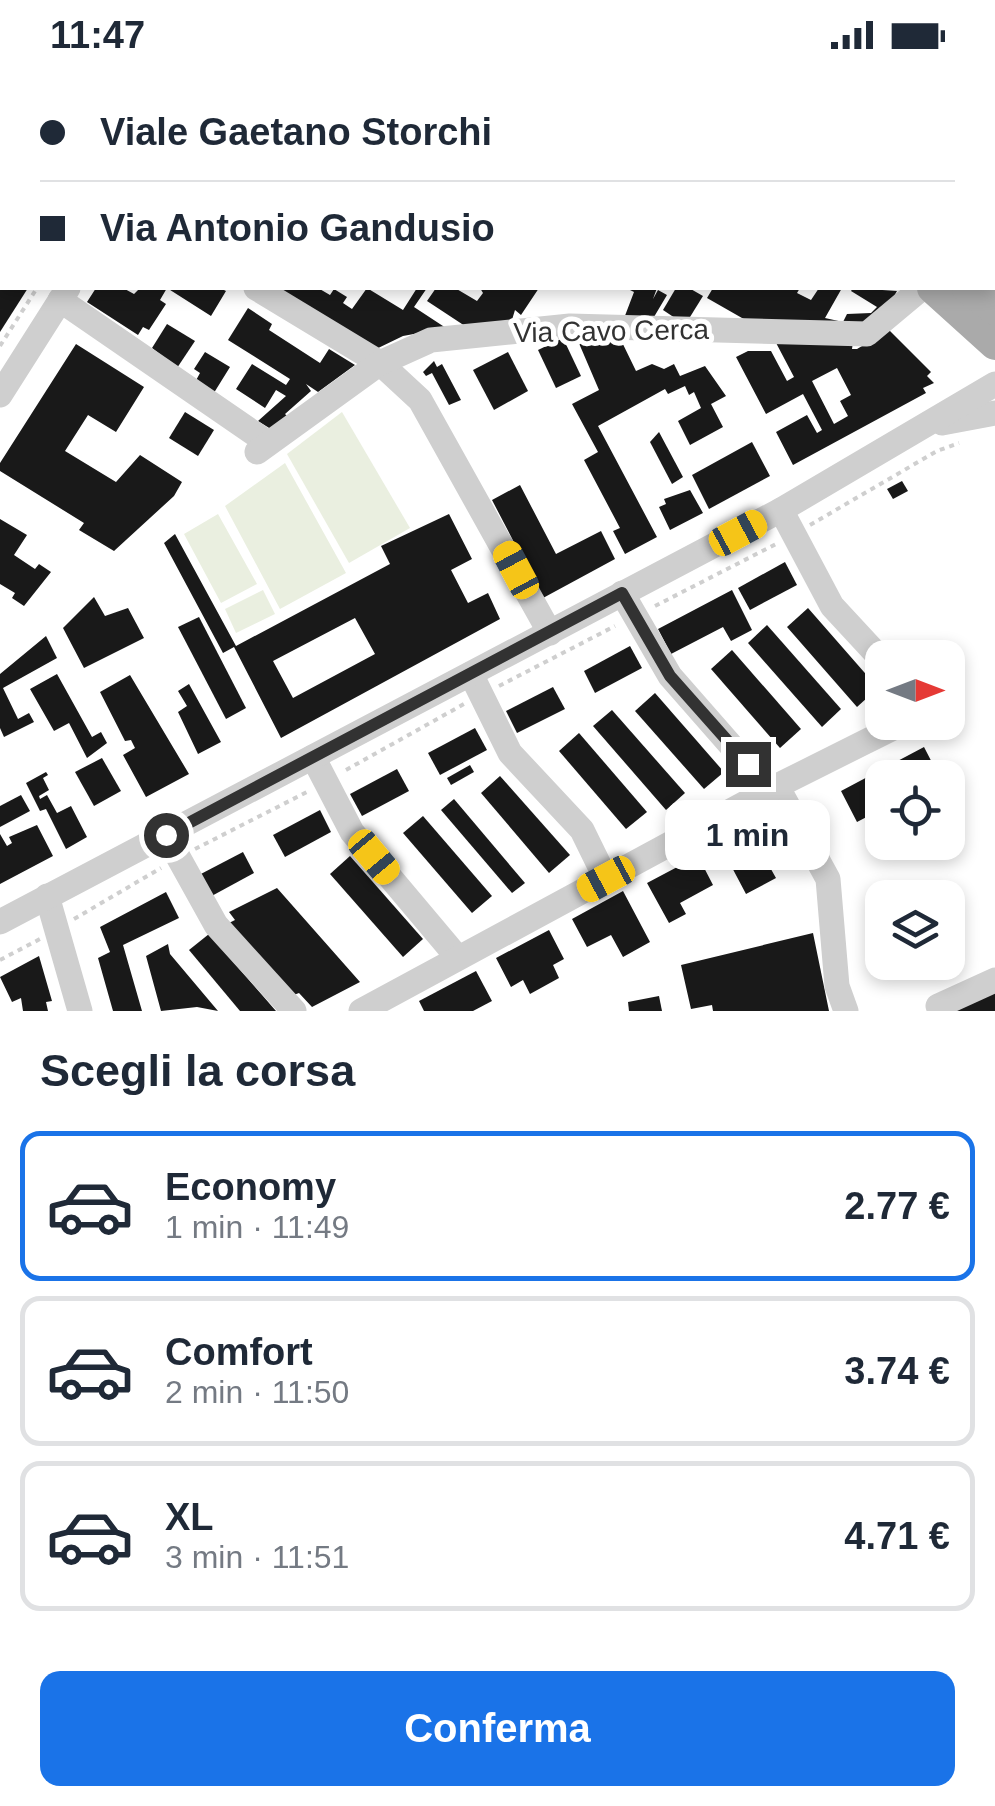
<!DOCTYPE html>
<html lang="it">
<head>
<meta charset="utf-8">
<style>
	body { margin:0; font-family:Helvetica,sans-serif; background:#f2f2f3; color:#1f2937; height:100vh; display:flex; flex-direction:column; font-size:38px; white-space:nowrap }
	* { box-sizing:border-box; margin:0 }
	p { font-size:32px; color:#747a83 }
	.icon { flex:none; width:55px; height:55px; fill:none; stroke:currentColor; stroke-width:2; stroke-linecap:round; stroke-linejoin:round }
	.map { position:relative; height:941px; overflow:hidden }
	.details { display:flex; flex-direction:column; background:#fff; flex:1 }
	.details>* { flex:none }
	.hud { position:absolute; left:0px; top:0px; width:995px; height:220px; box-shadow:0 5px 15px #0003; display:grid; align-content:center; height:220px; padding:0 40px; background:#fff }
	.needle { width:65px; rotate:90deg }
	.buttons { position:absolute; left:865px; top:570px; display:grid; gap:20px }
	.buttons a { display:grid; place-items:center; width:100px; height:100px; border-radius:20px; background:#fff; box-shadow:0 5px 15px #0003; font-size:50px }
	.end { position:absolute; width:45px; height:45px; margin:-22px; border:12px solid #323232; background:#fff; box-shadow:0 0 0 5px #fff }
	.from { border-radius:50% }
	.bubble { position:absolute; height:70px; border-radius:20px; background:#fff; box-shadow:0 5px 15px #0003; font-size:32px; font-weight:700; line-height:70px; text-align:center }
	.car { position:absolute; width:30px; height:60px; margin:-30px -15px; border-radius:12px; box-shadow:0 0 8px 2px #0007; background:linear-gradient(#f5c518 24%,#345 0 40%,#f5c518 0 76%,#345 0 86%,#f5c518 0) }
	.hud b { display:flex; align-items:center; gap:35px; height:95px; font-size:38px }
	.hud b+b { border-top:2px solid #e0e1e3 }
	.hud i { width:25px; height:25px; background:#1f2937 }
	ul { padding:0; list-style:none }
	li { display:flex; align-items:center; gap:30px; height:150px; margin:0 20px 15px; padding:0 20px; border:5px solid #e0e1e3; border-radius:20px }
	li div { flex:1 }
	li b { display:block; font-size:38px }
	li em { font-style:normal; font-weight:700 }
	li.on { border-color:#1a73e8 }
	li>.icon { width:90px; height:90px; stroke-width:1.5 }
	h2 { padding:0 40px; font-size:45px; line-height:120px }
	.cta { display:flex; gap:20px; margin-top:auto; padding:20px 40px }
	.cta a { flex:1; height:115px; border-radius:20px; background:#1a73e8; color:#fff; font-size:40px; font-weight:700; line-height:115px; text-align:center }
	.status { display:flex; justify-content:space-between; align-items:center; height:70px; padding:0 50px; background:#fff; direction:ltr }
	.status svg { height:28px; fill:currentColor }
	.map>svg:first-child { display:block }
</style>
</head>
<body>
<div class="status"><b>11:47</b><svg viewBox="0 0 49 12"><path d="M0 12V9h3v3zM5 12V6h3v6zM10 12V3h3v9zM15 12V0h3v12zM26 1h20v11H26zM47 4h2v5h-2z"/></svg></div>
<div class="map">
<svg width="995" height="941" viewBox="0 0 995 941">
	<rect width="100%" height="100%" fill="#fff"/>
	<g fill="#eaefe0">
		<polygon points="342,342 410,458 349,493 287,384"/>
		<polygon points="285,393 346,503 280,539 225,436"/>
		<polygon points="218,444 257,514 221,533 184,464"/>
		<polygon points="263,520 275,544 236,563 225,539"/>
	</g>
	<g fill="#191919" fill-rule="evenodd">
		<polygon points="0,218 28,218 0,262"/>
		<polygon points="96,218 123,218 134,224 140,218 220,218 226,221 211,246 167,218 160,230 166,234 149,260 143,257 138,265 87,232"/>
		<polygon points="271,218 318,218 330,225 334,219 347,227 343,233 352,239 367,218 403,240 417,218 427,218 414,237 446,258 403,266 372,281"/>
		<polygon points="436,218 455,218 477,231 483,223 480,218 539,218 521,245 515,240 511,253 465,256 427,231"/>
		<polygon points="626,218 657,218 653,229 658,220 667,225 651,252 623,251 634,222"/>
		<polygon points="676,218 689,218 703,226 690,247 675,248 663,240"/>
		<polygon points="713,218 800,218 797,223 811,230 819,218 842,218 825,248 843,252 847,244 871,243 877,237 851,221 853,218 897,221 885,242 858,257 749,252 707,228"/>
		<polygon points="248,238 272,254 269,260 320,293 329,279 355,295 318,322 306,314 311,321 285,344 289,348 274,361 258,351 286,326 276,320 265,338 236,319 252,294 286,315 290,309 228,270"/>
		<polygon points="167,254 195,271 177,298 152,278"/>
		<path d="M889,260L931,302L927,306L934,313L923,318L926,323L793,395L776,362L807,345L817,363L822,360L803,324L766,344L736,287L748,281H771L787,311L794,307L774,269L853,272L852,279H857ZM837,298L851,325L840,331L848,346L834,354L812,311Z"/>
		<polygon points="575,264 619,266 636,301 652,294 664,299 674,294 680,306 705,296 726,326 711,334 723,357 690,375 678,351 701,338 694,322 689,325 685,316 668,324 665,319 598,356 657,467 625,484 613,461 620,458 584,390 598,382 572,334 599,320"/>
		<polygon points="563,268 581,306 556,318 538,280"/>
		<polygon points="76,274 144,317 116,362 88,345 65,381 116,412 140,385 182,412 174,426 114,481 79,460 84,453 0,401 0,393"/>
		<polygon points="205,282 230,297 212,326 194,314 200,303 194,299"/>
		<polygon points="508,282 528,321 494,340 473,300"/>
		<polygon points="434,291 437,297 442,294 461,330 449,335 432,303 426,306 423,302"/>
		<polygon points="185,342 214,360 198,386 169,368"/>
		<polygon points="659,362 683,407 672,414 650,372"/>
		<polygon points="752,372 770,406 709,439 692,405"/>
		<polygon points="902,411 908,421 893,429 887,419"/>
		<polygon points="520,415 556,484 601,461 615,489 543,528 492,430"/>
		<polygon points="690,420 703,443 670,460 659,437 666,434 664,429"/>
		<path d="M449,444L472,489L451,500L468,533L488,523L500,549L281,668L234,577L223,583L164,473L175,464L236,576L390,494L381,476ZM355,548L375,584L293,628L273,591Z"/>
		<polygon points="0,449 27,465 14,485 35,499 39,494 51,502 24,536 12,528 15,523 0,514"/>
		<polygon points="785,492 797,515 750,540 738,518"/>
		<polygon points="732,520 752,560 731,571 723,557 671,584 658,559"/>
		<polygon points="94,527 105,546 128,538 144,568 84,598 63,558"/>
		<polygon points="808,538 878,618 857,637 787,557"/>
		<polygon points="199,547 246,638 226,649 178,557"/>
		<polygon points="767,555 841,639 822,657 748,573"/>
		<polygon points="46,566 57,588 3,618 18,649 29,643 34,652 4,667 0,658 0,604"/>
		<polygon points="630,576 642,598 595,623 584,601"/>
		<polygon points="732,580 801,659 780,678 711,599"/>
		<polygon points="57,604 92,667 101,662 107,673 87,688 69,653 54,661 30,619"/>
		<polygon points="130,605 189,704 146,727 123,685 135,678 131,670 125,671 100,622"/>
		<polygon points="189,614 221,672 198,684 178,642 187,636 178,621"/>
		<polygon points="553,617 565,639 517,663 506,641"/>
		<polygon points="655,623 724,702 704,719 635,641"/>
		<polygon points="612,640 685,723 666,740 593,656"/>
		<polygon points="475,658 487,680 440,705 428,683"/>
		<polygon points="579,663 647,742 626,759 559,681"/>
		<polygon points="924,677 940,708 882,708 882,739 857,752 841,721"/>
		<polygon points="102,688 121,721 94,736 75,702"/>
		<polygon points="470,695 474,702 451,715 447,708"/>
		<polygon points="397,699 409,721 362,746 350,724"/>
		<polygon points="46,702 48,705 43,708 49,720 39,726 40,729 47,725 57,743 71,736 87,767 66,779 46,739 40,741 26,713"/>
		<polygon points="500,706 570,785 549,803 481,723"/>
		<polygon points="21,725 30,741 0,757 0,736"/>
		<polygon points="454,729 525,813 512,823 441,740"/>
		<polygon points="320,740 331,762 285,787 273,765"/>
		<polygon points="771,743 786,773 763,785 776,808 746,824 718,771"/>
		<polygon points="423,746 492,826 472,843 403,763"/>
		<polygon points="37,755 53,786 0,814 0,764 7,776 12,773 9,767"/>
		<polygon points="243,782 254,803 208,828 197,806"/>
		<polygon points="350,786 423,869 403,887 330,804"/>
		<polygon points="698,786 713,815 680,833 686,844 669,853 647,813"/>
		<polygon points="277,818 360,912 312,937 299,923 291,926 227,854 235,850 229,842"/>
		<polygon points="623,821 650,872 623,887 611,865 587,877 572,849"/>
		<polygon points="166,822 179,848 123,875 142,941 113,941 98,888 110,882 100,857"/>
		<polygon points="549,860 564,889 553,895 559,908 530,924 523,910 511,917 496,888"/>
		<polygon points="813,863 829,941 713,941 712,935 691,939 681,895"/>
		<polygon points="209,864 276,941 240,941 189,880"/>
		<polygon points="168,874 170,884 218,941 197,937 161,941 146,886"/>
		<polygon points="39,886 52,931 46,932 48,941 23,941 21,928 12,932 0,907"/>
		<polygon points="893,892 918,892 920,899 895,901"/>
		<polygon points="476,901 492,931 473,941 424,941 419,931"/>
		<polygon points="995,913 995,941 955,941"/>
		<polygon points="659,926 662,941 629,941 628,932"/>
	</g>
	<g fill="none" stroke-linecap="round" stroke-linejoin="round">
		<g stroke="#cfcfcf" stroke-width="4" stroke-dasharray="5 5" stroke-linecap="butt">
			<polyline points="174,2 175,0"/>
			<polyline points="0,276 37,218"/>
			<polyline points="810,455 937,381 959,373"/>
			<polyline points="655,536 776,474"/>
			<polyline points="499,616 615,556"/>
			<polyline points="346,700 464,634"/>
			<polyline points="195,779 307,722"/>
			<polyline points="74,849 161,798"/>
			<polyline points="0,890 40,869"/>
		</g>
		<g stroke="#cfcfcf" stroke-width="25">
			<polyline points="551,0 555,2"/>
			<polyline points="201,2 202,0"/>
			<polyline points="256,218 380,293 420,330 550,563"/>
			<polyline points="60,230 268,373"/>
			<polyline points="0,325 68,218"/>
			<polyline points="942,353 995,343"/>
			<polyline points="257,382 380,293 431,270 570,256 867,264 922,218"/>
			<polyline points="781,440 832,536 882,590"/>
			<polyline points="622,523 670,606 770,720"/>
			<polyline points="471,604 510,683 582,760 606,809"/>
			<polyline points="313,687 352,762 458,888"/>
			<polyline points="777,716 828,809 837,916 846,941"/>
			<polyline points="166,765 216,855 294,941"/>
			<polyline points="47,826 80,941"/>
			<polyline points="0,852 781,440 995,314"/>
			<polyline points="938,936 995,910"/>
			<polyline points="361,941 777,716 905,652"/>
		</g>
		<g stroke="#aaa" stroke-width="32">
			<polyline points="628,0 632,2"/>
			<polyline points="689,0 692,2"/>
			<polyline points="933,218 995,274"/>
			<polyline points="968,218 995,239"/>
		</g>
	</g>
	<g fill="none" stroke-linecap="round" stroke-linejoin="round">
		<polyline stroke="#323232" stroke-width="12" points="166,765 622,523 670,606 748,694"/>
	</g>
	<g text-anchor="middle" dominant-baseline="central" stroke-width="10" stroke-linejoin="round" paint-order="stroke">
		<g font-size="28" fill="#323232" stroke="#fff">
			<text transform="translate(611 261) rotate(-1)">Via Cavo Cerca</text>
		</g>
	</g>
</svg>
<div class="buttons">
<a><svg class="needle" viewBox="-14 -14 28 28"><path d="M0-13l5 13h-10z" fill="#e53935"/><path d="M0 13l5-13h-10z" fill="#747a83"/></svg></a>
<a><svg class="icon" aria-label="locate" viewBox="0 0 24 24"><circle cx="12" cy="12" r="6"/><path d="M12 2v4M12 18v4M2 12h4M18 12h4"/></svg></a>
<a><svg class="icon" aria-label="layers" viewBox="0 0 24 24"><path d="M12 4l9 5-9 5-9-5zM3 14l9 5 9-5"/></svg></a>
</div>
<i class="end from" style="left:166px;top:765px"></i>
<i class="end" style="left:748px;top:694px"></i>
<div class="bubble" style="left:665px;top:730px;width:165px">1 min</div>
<i class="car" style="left:738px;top:463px;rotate:62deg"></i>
<i class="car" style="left:516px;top:500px;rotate:332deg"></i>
<i class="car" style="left:374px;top:787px;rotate:140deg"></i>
<i class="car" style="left:606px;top:809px;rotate:242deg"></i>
<div class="hud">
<b><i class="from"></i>Viale Gaetano Storchi</b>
<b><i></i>Via Antonio Gandusio</b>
</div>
</div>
<section class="details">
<h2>Scegli la corsa</h2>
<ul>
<li class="on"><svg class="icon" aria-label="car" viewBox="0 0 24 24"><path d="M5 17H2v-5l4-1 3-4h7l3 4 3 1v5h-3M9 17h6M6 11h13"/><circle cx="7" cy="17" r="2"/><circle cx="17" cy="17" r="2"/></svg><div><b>Economy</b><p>1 min · 11:49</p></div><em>2.77 €</em></li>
<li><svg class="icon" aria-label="car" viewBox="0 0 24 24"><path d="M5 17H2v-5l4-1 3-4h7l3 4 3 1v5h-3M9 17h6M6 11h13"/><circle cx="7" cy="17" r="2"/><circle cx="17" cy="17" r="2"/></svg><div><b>Comfort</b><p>2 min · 11:50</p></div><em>3.74 €</em></li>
<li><svg class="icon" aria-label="car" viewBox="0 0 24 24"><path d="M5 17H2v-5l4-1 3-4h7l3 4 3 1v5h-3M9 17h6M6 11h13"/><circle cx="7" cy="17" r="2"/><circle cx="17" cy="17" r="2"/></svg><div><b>XL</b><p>3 min · 11:51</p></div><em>4.71 €</em></li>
</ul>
<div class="cta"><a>Conferma</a></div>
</section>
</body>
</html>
